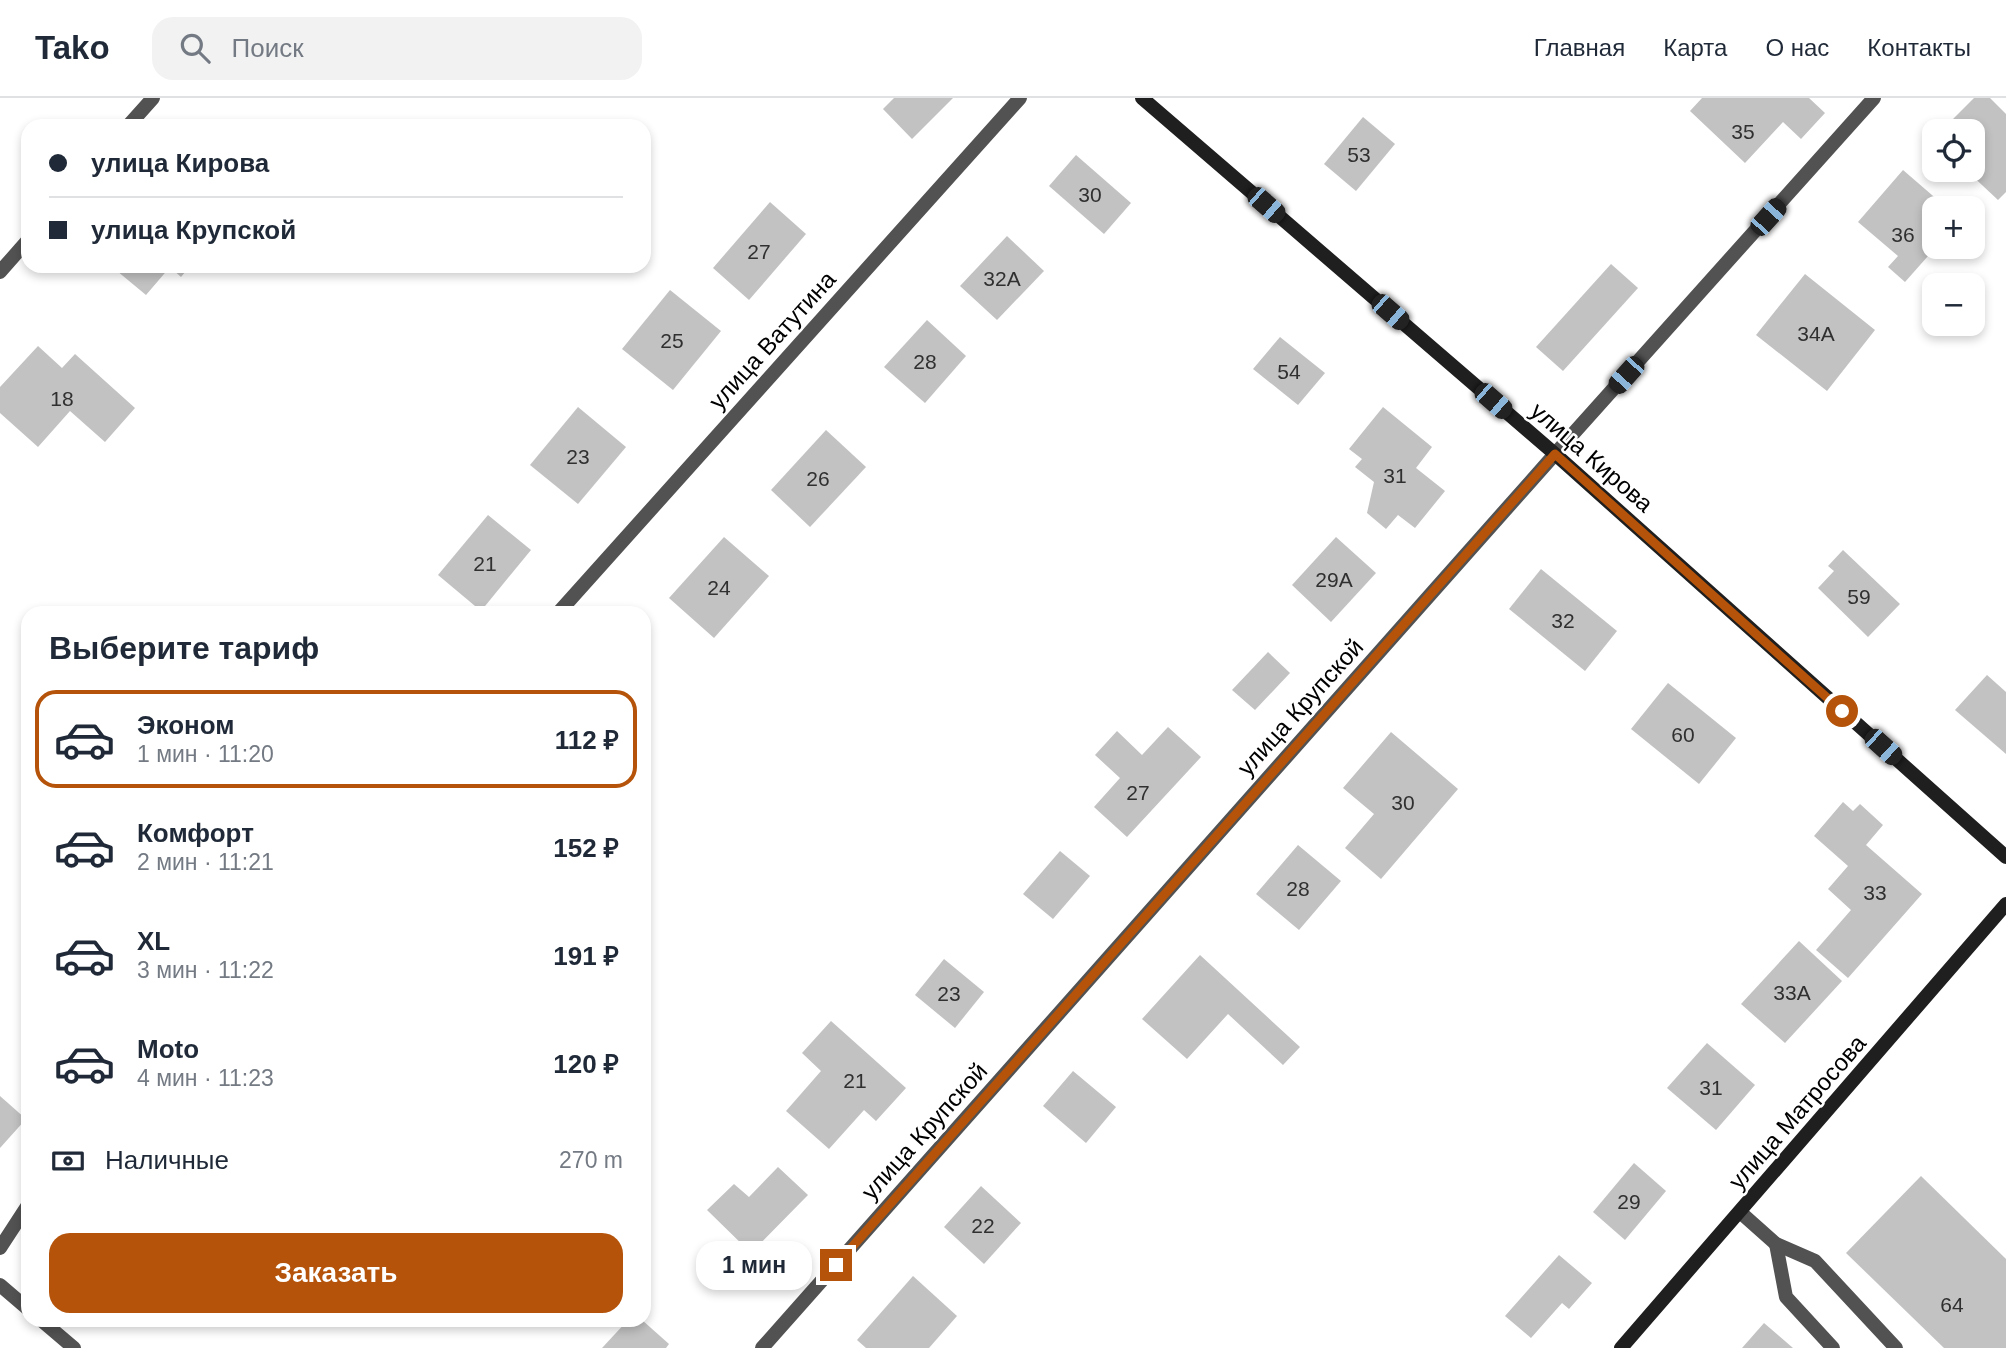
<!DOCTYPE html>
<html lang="ru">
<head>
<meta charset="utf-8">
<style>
	body { margin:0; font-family:Helvetica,sans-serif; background:#f2f2f3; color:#1f2937; height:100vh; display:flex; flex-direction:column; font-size:26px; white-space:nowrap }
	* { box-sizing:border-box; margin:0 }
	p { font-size:23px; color:#747a83 }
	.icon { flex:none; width:38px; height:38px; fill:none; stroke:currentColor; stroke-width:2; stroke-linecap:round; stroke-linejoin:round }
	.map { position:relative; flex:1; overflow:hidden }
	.sheet { position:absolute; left:21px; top:508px; width:630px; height:721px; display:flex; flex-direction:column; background:#fff; border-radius:21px; box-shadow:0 4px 10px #0003 }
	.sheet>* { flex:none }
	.banner { position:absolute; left:21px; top:21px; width:630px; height:154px; border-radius:21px; box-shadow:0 4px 10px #0003; display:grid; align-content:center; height:154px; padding:0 28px; background:#fff }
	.buttons { position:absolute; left:1922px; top:21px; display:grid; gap:14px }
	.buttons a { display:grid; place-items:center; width:63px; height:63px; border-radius:14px; background:#fff; box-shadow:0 4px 10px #0003; font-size:35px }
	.end { position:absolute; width:32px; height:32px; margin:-16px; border:9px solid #b45309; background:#fff; box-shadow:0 0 0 4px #fff }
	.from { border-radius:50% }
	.bubble { position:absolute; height:49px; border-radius:21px; background:#fff; box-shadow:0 4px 10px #0003; font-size:23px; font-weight:600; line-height:49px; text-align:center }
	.car { position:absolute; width:21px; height:42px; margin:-21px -10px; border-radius:9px; box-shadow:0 0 5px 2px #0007; background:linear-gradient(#222 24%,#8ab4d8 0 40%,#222 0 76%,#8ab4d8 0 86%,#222 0) }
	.banner b { display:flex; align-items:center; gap:24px; height:66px; font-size:26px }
	.banner b+b { border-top:2px solid #e0e1e3 }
	.banner i { width:18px; height:18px; background:#1f2937 }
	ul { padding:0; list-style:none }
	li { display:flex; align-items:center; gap:21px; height:98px; margin:0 14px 10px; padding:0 14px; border:4px solid transparent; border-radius:21px }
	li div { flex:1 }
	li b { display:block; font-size:26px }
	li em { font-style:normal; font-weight:600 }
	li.on { border-color:#b45309 }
	li>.icon { width:63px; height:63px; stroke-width:1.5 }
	h2 { padding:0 28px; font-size:32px; line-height:84px }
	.pay { display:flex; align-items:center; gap:18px; height:77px; padding:0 28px; font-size:26px }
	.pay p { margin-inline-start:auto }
	.button { display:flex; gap:14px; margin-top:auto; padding:14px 28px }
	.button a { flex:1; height:80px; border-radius:21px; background:#b45309; color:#fff; font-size:28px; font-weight:600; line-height:80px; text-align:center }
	header { display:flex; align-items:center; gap:42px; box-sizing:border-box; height:98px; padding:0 35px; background:#fff; border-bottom:2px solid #e0e1e3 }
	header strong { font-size:33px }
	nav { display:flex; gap:38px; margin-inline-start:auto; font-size:24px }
	.search { width:490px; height:63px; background:#f2f2f3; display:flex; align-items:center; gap:18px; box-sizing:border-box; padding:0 24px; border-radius:21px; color:#747a83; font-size:26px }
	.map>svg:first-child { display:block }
</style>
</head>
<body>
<header>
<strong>Tako</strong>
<div class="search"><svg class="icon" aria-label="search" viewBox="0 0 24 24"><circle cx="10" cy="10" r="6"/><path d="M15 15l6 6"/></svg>Поиск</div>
<nav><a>Главная</a><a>Карта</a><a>О нас</a><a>Контакты</a></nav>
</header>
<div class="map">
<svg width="2006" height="1250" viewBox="0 0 2006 1250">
	<rect width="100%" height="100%" fill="#fff"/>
	<g fill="#c2c2c2">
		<polygon points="894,0 953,0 912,41 883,11"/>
		<polygon points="1702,0 1809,0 1825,15 1801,41 1783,24 1745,65 1690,13"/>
		<polygon points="1974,0 1990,0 2006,16 2006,94 1998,102 1966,72 1972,72 1972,33 1949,33 1945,29"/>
		<polygon points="1363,19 1395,46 1356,93 1324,66"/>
		<polygon points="1076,57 1131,105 1104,136 1049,88"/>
		<polygon points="1903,72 1947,110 1934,110 1934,149 1936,149 1905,184 1888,169 1898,158 1858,124"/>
		<polygon points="770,104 806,136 749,202 713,170"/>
		<polygon points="1007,138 1044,173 997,222 960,188"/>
		<polygon points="1611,166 1638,190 1563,273 1536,249"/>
		<polygon points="111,168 190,168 181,179 170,169 146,197"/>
		<polygon points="1805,176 1875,232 1827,293 1756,237"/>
		<polygon points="670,192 721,233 673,292 622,251"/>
		<polygon points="927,222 966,258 925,305 884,269"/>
		<polygon points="1280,239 1325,275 1298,307 1253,271"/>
		<polygon points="38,248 62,270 75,256 135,310 105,344 70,313 38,349 0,315 0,289"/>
		<polygon points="578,309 626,349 578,406 530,367"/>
		<polygon points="1383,309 1432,349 1416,370 1445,393 1415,430 1398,417 1386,431 1367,415 1374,384 1355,369 1362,361 1349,351"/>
		<polygon points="826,332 866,369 810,429 771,392"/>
		<polygon points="488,417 531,452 481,513 438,477"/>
		<polygon points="724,439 769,478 714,540 669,500"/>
		<polygon points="1336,439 1376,475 1331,524 1292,487"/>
		<polygon points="1843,452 1900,506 1868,539 1818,490 1834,473 1828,468"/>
		<polygon points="1541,471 1617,533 1585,573 1509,511"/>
		<polygon points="1268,554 1290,575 1255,612 1232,592"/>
		<polygon points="1987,577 2006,594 2006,656 1955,612"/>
		<polygon points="1668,585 1736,640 1699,686 1631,631"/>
		<polygon points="1168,629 1201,659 1127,739 1094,709 1120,680 1095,657 1117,633 1142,657"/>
		<polygon points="1391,634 1458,691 1381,781 1345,750 1374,716 1343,690"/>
		<polygon points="1843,704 1853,713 1860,706 1883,727 1866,747 1922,796 1848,880 1816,852 1851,812 1828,791 1848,768 1814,738"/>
		<polygon points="1298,747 1341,783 1299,832 1256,796"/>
		<polygon points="1060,753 1090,778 1053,821 1023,796"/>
		<polygon points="1799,843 1842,883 1785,945 1741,906"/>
		<polygon points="1200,857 1300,949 1283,967 1228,916 1187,961 1142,921"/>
		<polygon points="944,861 984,894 955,930 915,897"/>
		<polygon points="831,923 906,990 876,1023 864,1012 829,1051 786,1013 821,973 802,955"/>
		<polygon points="1707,945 1755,987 1716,1032 1667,990"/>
		<polygon points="1073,973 1116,1009 1086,1045 1043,1008"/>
		<polygon points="0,998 26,1021 0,1050"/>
		<polygon points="1634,1065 1666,1093 1625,1142 1593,1114"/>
		<polygon points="778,1069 808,1097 751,1155 707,1112 734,1086 749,1099"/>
		<polygon points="1921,1078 2006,1161 2006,1250 1944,1250 1846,1155"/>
		<polygon points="981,1088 1021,1125 984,1166 944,1129"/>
		<polygon points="1559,1157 1592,1185 1569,1211 1562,1205 1531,1240 1505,1218"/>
		<polygon points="913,1178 957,1218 929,1250 866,1250 857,1242"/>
		<polygon points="628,1222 642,1222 669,1246 666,1250 602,1250"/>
		<polygon points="1764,1225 1793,1250 1742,1250"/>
	</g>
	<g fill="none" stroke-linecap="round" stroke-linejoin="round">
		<g stroke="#525252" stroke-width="14">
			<polyline points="1740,1114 1776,1146 1815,1163 1896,1250"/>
			<polyline points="1776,1146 1786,1199 1833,1250"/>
		</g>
		<g stroke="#525252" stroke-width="14">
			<polyline points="128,28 153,0"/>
			<polyline points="0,174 28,142"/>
			<polyline points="559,514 1020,0"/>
			<polyline points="0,1150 28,1107"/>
			<polyline points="0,1187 28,1211"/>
			<polyline points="41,1222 74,1250"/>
			<polyline points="762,1250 1555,356 1874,0"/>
		</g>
		<g stroke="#1f1f1f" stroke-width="14">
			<polyline points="1142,0 1555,356 2006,759"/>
			<polyline points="1621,1250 2006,806"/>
		</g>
	</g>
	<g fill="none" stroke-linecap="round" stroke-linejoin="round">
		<polyline stroke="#b45309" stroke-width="9" points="836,1167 1555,356 1842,613"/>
	</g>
	<g text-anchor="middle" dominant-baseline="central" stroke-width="5" stroke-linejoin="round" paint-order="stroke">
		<g font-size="21" fill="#303030">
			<text x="1743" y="33">35</text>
			<text x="1359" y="56">53</text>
			<text x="1090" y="96">30</text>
			<text x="1903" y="136">36</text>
			<text x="759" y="153">27</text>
			<text x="1002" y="180">32А</text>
			<text x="1816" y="235">34А</text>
			<text x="672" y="242">25</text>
			<text x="925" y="263">28</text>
			<text x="1289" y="273">54</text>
			<text x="62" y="300">18</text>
			<text x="578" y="358">23</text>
			<text x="1395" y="377">31</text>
			<text x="818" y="380">26</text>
			<text x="485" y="465">21</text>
			<text x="1334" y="481">29А</text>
			<text x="719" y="489">24</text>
			<text x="1859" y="498">59</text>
			<text x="1563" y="522">32</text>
			<text x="1683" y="636">60</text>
			<text x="1138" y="694">27</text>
			<text x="1403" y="704">30</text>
			<text x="1298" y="790">28</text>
			<text x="1875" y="794">33</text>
			<text x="1792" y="894">33А</text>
			<text x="949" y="895">23</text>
			<text x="855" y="982">21</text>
			<text x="1711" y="989">31</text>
			<text x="1629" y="1103">29</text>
			<text x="983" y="1127">22</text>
			<text x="1952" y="1206">64</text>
		</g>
		<g font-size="24" fill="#000" stroke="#fff">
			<text transform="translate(772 242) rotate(-48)">улица Ватутина</text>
			<text transform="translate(1592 359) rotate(41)">улица Кирова</text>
			<text transform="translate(1300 609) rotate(-48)">улица Крупской</text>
			<text transform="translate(1797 1014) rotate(-49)">улица Матросова</text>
			<text transform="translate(924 1033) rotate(-48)">улица Крупской</text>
		</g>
	</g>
</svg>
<div class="buttons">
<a><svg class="icon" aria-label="locate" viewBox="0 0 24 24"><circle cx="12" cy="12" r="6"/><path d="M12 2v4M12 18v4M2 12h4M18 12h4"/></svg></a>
<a>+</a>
<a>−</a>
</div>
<i class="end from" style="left:1842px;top:613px"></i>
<i class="end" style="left:836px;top:1167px"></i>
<div class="bubble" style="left:696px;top:1143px;width:116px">1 мин</div>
<i class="car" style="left:1266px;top:107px;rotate:131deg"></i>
<i class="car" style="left:1768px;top:119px;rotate:42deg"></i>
<i class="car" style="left:1390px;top:214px;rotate:131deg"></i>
<i class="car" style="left:1626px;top:277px;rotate:222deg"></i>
<i class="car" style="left:1493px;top:303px;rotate:131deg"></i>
<i class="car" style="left:1883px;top:649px;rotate:132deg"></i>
<div class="banner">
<b><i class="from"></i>улица Кирова</b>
<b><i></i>улица Крупской</b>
</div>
<section class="sheet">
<h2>Выберите тариф</h2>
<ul>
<li class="on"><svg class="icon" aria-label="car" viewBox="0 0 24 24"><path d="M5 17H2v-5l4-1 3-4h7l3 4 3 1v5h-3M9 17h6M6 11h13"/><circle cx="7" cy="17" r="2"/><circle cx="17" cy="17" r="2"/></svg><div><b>Эконом</b><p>1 мин · 11:20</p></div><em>112 ₽</em></li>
<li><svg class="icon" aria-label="car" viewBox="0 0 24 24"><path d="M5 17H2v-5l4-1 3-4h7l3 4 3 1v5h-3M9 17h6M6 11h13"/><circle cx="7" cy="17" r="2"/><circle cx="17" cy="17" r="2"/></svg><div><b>Комфорт</b><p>2 мин · 11:21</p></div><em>152 ₽</em></li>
<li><svg class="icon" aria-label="car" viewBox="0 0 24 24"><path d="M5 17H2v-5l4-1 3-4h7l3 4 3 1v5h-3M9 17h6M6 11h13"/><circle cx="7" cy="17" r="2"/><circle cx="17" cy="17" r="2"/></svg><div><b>XL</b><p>3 мин · 11:22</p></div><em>191 ₽</em></li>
<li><svg class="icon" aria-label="car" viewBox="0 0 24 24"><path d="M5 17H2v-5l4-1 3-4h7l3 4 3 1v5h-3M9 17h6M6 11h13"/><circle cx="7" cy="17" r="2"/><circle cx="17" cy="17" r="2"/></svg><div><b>Moto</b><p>4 мин · 11:23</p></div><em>120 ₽</em></li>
</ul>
<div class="pay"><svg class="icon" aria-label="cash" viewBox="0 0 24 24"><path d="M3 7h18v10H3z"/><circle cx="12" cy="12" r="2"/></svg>Наличные<p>270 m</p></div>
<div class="button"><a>Заказать</a></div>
</section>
</div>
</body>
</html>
